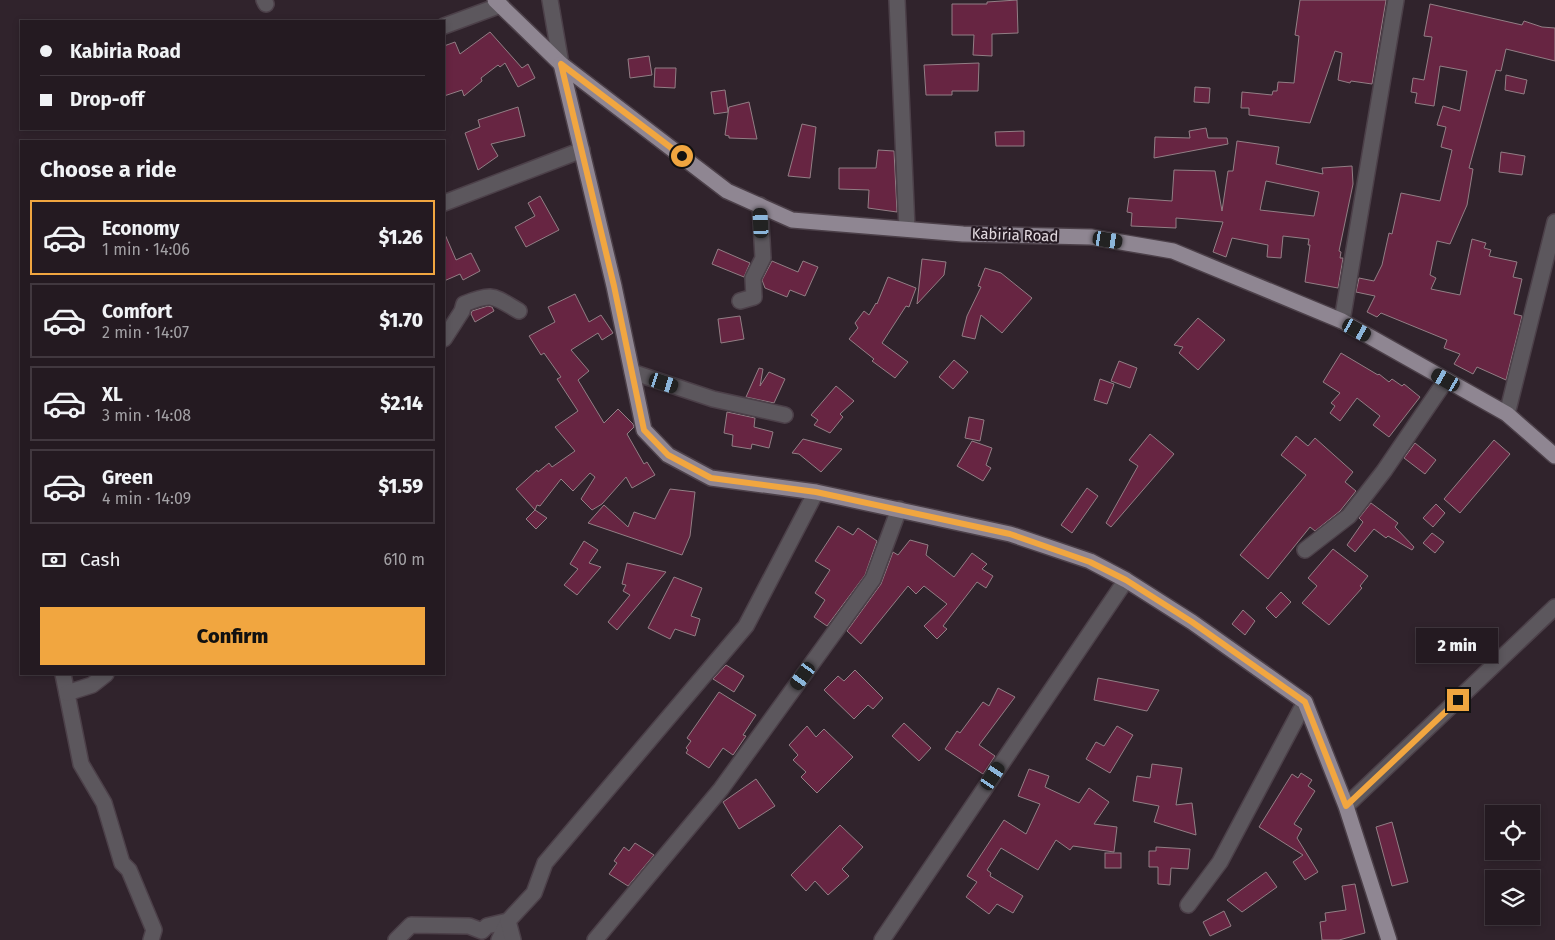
<!DOCTYPE html>
<html lang="en">
<head>
<meta charset="utf-8">
<style>
	body { margin:0; font-family:"Fira Sans",sans-serif; background:#30272e; color:#f1f3f6; height:100vh; display:flex; flex-direction:column; font-size:19px; white-space:nowrap }
	* { box-sizing:border-box; margin:0 }
	p { font-size:16px; color:#a3a1a5 }
	.icon { flex:none; width:28px; height:28px; fill:none; stroke:currentColor; stroke-width:2; stroke-linecap:round; stroke-linejoin:round }
	.map { position:relative; flex:1; overflow:hidden }
	.panel { position:absolute; left:20px; top:140px; width:425px; height:535px; display:flex; flex-direction:column; background:#241a21; border-radius:0px; box-shadow:0 2px 8px #0003,0 0 0 1px #41383f }
	.panel>* { flex:none }
	.banner { position:absolute; left:20px; top:20px; width:425px; height:110px; border-radius:0px; box-shadow:0 2px 8px #0003,0 0 0 1px #41383f; display:grid; align-content:center; height:110px; padding:0 20px; background:#241a21 }
	.buttons { position:absolute; left:1485px; top:805px; display:grid; gap:10px }
	.buttons a { display:grid; place-items:center; width:55px; height:55px; border-radius:0px; background:#241a21; box-shadow:0 2px 8px #0003,0 0 0 1px #41383f; font-size:25px }
	.end { position:absolute; width:22px; height:22px; margin:-11px; border:6px solid #f1a640; background:#111; box-shadow:0 0 0 2px #111 }
	.from { border-radius:50% }
	.bubble { position:absolute; height:35px; border-radius:0px; background:#241a21; box-shadow:0 2px 8px #0003,0 0 0 1px #41383f; font-size:16px; font-weight:800; line-height:35px; text-align:center }
	.car { position:absolute; width:15px; height:30px; margin:-15px -8px; border-radius:6px; box-shadow:0 0 4px 1px #0007; background:linear-gradient(#222 24%,#8ab4d8 0 40%,#222 0 76%,#8ab4d8 0 86%,#222 0) }
	.banner b { display:flex; align-items:center; gap:18px; height:48px; font-size:19px }
	.banner b+b { border-top:1px solid #41383f }
	.banner i { width:12px; height:12px; background:#f1f3f6 }
	ul { padding:0; list-style:none }
	li { display:flex; align-items:center; gap:15px; height:75px; margin:0 10px 8px; padding:0 10px; border:2px solid #41383f; border-radius:0px }
	li div { flex:1 }
	li b { display:block; font-size:19px }
	li em { font-style:normal; font-weight:800 }
	li.current { border-color:#f1a640 }
	li>.icon { width:45px; height:45px; stroke-width:1.5 }
	h2 { padding:0 20px; font-size:22px; line-height:60px }
	.pay { display:flex; align-items:center; gap:12px; height:55px; padding:0 20px; font-size:19px }
	.pay p { margin-inline-start:auto }
	.action { display:flex; gap:10px; margin-top:auto; padding:10px 20px }
	.action a { flex:1; height:58px; border-radius:0px; background:#f1a640; color:#111; font-size:20px; font-weight:800; line-height:58px; text-align:center }
	.map>svg:first-child { display:block }
</style>
</head>
<body>
<div class="map">
<svg width="1555" height="940" viewBox="0 0 1555 940">
	<rect width="100%" height="100%" fill="#30232c"/>
	<g fill="#672542" stroke="#927e85" fill-rule="evenodd">
		<polygon points="1017,0 1018,33 992,34 992,56 973,55 974,35 952,35 952,4 987,4 987,2"/>
		<polygon points="1300,0 1386,0 1372,84 1351,81 1350,83 1338,80 1342,53 1335,51 1310,123 1249,115 1249,108 1241,108 1242,92 1272,95 1273,91 1277,91 1278,82 1294,83 1299,36 1295,35"/>
		<polygon points="1430,4 1522,25 1524,21 1542,27 1555,28 1555,61 1506,49 1501,71 1496,70 1469,168 1473,169 1467,205 1450,244 1437,241 1430,275 1436,278 1431,289 1460,295 1472,239 1486,243 1484,248 1491,250 1489,256 1517,262 1513,277 1522,279 1514,314 1522,316 1506,380 1477,367 1473,374 1454,364 1460,354 1444,348 1447,340 1381,313 1377,317 1367,312 1375,296 1356,292 1359,278 1374,281 1382,265 1389,233 1392,234 1401,193 1440,201 1452,150 1441,147 1446,127 1437,125 1443,106 1460,111 1467,71 1440,66 1434,106 1415,103 1417,93 1411,92 1413,78 1424,80 1432,37 1424,36"/>
		<polygon points="490,32 522,68 528,64 535,78 518,87 505,63 500,67 498,65 481,78 482,81 464,96 462,90 444,96 444,46 455,42 460,54"/>
		<polygon points="649,56 652,75 630,78 628,59"/>
		<polygon points="979,63 978,91 952,91 952,95 926,95 924,65"/>
		<polygon points="655,68 676,68 675,88 654,87"/>
		<polygon points="1506,75 1527,80 1524,94 1505,90"/>
		<polygon points="1195,87 1210,88 1209,103 1194,102"/>
		<polygon points="725,90 728,112 714,114 711,92"/>
		<polygon points="749,102 757,139 729,138 729,136 725,135 729,107"/>
		<polygon points="518,107 525,136 491,144 498,156 478,170 465,133 480,127 478,120"/>
		<polygon points="802,124 816,127 810,178 788,176"/>
		<polygon points="1206,128 1208,138 1227,138 1228,144 1154,158 1155,137 1190,138 1189,131"/>
		<polygon points="1024,131 1024,146 996,146 995,132"/>
		<path d="M1237,141L1279,147L1276,164L1323,174L1322,168L1352,166L1353,184L1339,251L1341,252L1340,258H1343L1338,288L1305,282L1310,245H1308L1309,239L1283,236L1281,258L1267,257L1268,245L1232,238L1226,257L1213,252L1223,222L1176,218V228L1131,226L1132,213L1127,212L1129,198L1172,201L1174,170L1215,171L1222,211L1228,171H1233ZM1266,181L1319,192L1314,216L1260,210Z"/>
		<polygon points="878,150 894,151 897,212 868,208 869,190 839,189 839,168 876,168"/>
		<polygon points="1501,152 1525,156 1522,175 1499,172"/>
		<polygon points="540,196 559,230 526,247 515,227 535,216 528,203"/>
		<polygon points="444,232 456,260 471,253 480,271 463,280 460,274 444,281"/>
		<polygon points="718,249 750,263 744,277 712,264"/>
		<polygon points="922,259 946,262 944,275 917,304"/>
		<polygon points="772,261 798,272 803,261 818,267 805,296 790,290 787,297 765,288 762,280"/>
		<polygon points="985,268 1001,273 1032,298 1002,333 981,315 975,339 962,336 967,316 981,287 978,286"/>
		<polygon points="888,277 916,288 909,307 906,306 882,343 908,362 895,378 872,361 874,359 849,339 858,328 855,323 864,311 869,315 876,303 877,304"/>
		<polygon points="575,294 589,322 601,315 613,333 602,340 598,333 571,350 589,371 578,380 604,423 618,409 633,424 634,427 627,434 644,464 647,462 655,475 632,488 626,477 602,504 592,510 581,499 595,477 590,473 573,491 561,479 540,506 537,505 535,510 516,489 537,470 538,472 549,463 552,467 575,451 555,427 578,411 557,379 561,377 544,353 541,355 529,336 555,322 548,307"/>
		<polygon points="488,306 492,307 494,311 475,322 471,314 472,311"/>
		<polygon points="740,316 744,339 721,343 718,319"/>
		<polygon points="1198,318 1225,340 1198,370 1179,353 1183,347 1174,345"/>
		<polygon points="1341,353 1378,375 1379,374 1389,382 1392,379 1402,386 1404,384 1420,397 1389,437 1373,425 1380,416 1357,398 1340,421 1330,413 1335,406 1331,403 1340,393 1323,382"/>
		<polygon points="954,360 968,372 953,389 939,377"/>
		<polygon points="1119,361 1137,368 1130,388 1111,381"/>
		<polygon points="759,368 763,369 760,386 769,372 785,379 774,403 746,397"/>
		<polygon points="1100,379 1114,384 1107,404 1094,400"/>
		<polygon points="836,386 854,401 840,414 843,417 830,433 814,425 818,420 811,415"/>
		<polygon points="727,412 755,418 754,427 773,432 769,448 752,444 751,449 732,446 733,435 724,433"/>
		<polygon points="969,417 984,420 980,441 965,438"/>
		<polygon points="1150,434 1174,454 1111,527 1106,523 1138,466 1129,460"/>
		<polygon points="1296,436 1308,446 1315,438 1353,472 1345,482 1356,491 1340,511 1315,531 1310,527 1268,579 1240,555 1306,475 1281,455"/>
		<polygon points="803,439 842,449 821,472 799,454 792,453"/>
		<polygon points="1494,440 1510,454 1460,513 1444,499"/>
		<polygon points="972,441 992,448 986,465 991,468 983,481 957,466"/>
		<polygon points="1415,443 1436,460 1425,474 1404,458"/>
		<polygon points="1087,488 1098,496 1072,533 1061,525"/>
		<polygon points="670,489 695,492 690,536 682,555 588,523 604,505 628,527 634,512 655,519"/>
		<polygon points="1371,503 1398,523 1395,527 1414,547 1412,550 1388,536 1386,538 1374,529 1355,552 1347,545 1363,522 1359,518"/>
		<polygon points="1436,504 1445,513 1433,527 1423,518"/>
		<polygon points="535,510 547,518 536,529 526,519"/>
		<polygon points="838,526 853,535 858,528 877,541 865,575 827,626 814,617 825,600 815,593 830,570 815,561"/>
		<polygon points="1432,533 1444,542 1435,553 1423,543"/>
		<polygon points="910,540 928,545 926,555 954,577 972,553 987,564 982,569 993,576 986,588 977,582 943,626 947,629 937,639 924,626 947,604 924,586 916,594 908,586 861,644 847,631 881,584 893,552 898,555"/>
		<polygon points="584,541 598,550 589,563 601,567 577,595 564,585 578,569 570,564"/>
		<polygon points="1333,549 1368,576 1360,586 1362,588 1329,625 1302,603 1317,586 1308,578"/>
		<polygon points="627,563 666,572 617,630 608,622 630,595 623,591 626,585 622,584"/>
		<polygon points="674,577 702,588 691,616 700,619 695,636 675,629 670,639 648,628"/>
		<polygon points="1281,592 1291,602 1276,618 1266,608"/>
		<polygon points="1243,610 1255,621 1245,635 1232,624"/>
		<polygon points="726,665 744,676 734,692 713,679"/>
		<polygon points="855,670 883,698 873,709 868,705 854,719 824,690 838,676 844,681"/>
		<polygon points="1098,678 1159,690 1147,711 1094,700"/>
		<polygon points="998,688 1015,697 979,745 995,756 983,774 945,749 957,731 960,733 983,702 989,706"/>
		<polygon points="719,692 756,715 743,735 746,736 733,755 723,748 709,768 686,753 688,750 686,748 691,741 687,738"/>
		<polygon points="904,723 931,748 919,761 892,736"/>
		<polygon points="807,726 816,737 824,729 853,757 817,793 801,777 806,772 793,760 798,755 789,745"/>
		<polygon points="1117,726 1133,735 1110,773 1086,759 1096,742 1104,746"/>
		<polygon points="1152,764 1182,768 1176,805 1192,803 1196,835 1154,822 1159,806 1133,801 1137,776 1150,778"/>
		<polygon points="1029,769 1049,776 1045,787 1079,803 1089,788 1109,802 1094,824 1117,827 1114,852 1073,846 1070,850 1056,840 1038,870 1001,848 987,870 991,873 990,876 1023,896 1013,913 997,904 989,914 966,897 977,882 967,876 1004,820 1026,834 1040,804 1018,796"/>
		<polygon points="1301,773 1312,780 1308,786 1315,791 1294,824 1302,829 1297,838 1318,872 1305,880 1293,862 1303,855 1259,827 1292,774 1298,778"/>
		<polygon points="756,779 775,806 739,829 723,802"/>
		<polygon points="1392,822 1408,882 1392,886 1376,827"/>
		<polygon points="840,825 863,847 842,869 849,876 828,895 815,881 806,891 791,875"/>
		<polygon points="635,843 654,855 628,886 609,874 617,863 614,861 624,847 629,851"/>
		<polygon points="1156,847 1190,849 1188,869 1171,868 1170,885 1158,884 1158,867 1149,867 1149,851 1156,851"/>
		<rect x="1105" y="853" width="16" height="15"/>
		<polygon points="1266,872 1277,887 1242,912 1227,900"/>
		<polygon points="1355,884 1365,933 1339,940 1322,940 1320,922 1326,921 1325,913 1346,910 1342,886"/>
		<polygon points="1224,911 1231,926 1210,936 1203,922"/>
	</g>
	<g fill="none" stroke-linecap="round" stroke-linejoin="round">
		<g stroke="#4c4049" stroke-width="18">
			<g id="minor">
				<polyline points="264,0 266,4"/>
				<polyline points="550,0 561,64"/>
				<polyline points="897,0 907,229"/>
				<polyline points="444,26 501,5"/>
				<polyline points="444,203 582,150"/>
				<polyline points="740,301 754,297 753,278 763,258 760,205"/>
				<polyline points="1342,321 1396,0"/>
				<path d="M444,339L462,311L464,304C493,292 493,296 519,311"/>
				<polyline points="632,372 713,399 785,415"/>
				<polyline points="1507,414 1555,222"/>
				<polyline points="1305,550 1349,516 1384,471 1446,380"/>
				<polyline points="63,674 81,764 104,803 122,863 129,870 154,930 151,940"/>
				<polyline points="67,693 92,685 106,674"/>
				<polyline points="1346,806 1555,607"/>
				<polyline points="1188,905 1220,862 1305,702"/>
				<polyline points="396,940 411,925 469,926 482,931 487,926 508,921"/>
				<polyline points="499,940 508,921"/>
				<polyline points="513,940 508,921 534,893 545,863 746,626 816,492"/>
				<polyline points="595,940 721,789 873,579 899,509"/>
				<polyline points="882,940 1126,580"/>
			</g>
		</g>
		<g stroke="#4c4049" stroke-width="18">
			<g id="major">
				<polyline points="495,0 561,64 727,191 792,220 963,234 1091,237 1173,251 1342,321 1507,414 1555,456"/>
				<polyline points="561,64 614,286 644,430 668,455 711,478 816,492 1010,534 1090,561 1126,580 1192,622 1305,702 1346,806 1389,940"/>
			</g>
		</g>
		<use href="#minor" stroke="#5c575d" stroke-width="15"/>
		<use href="#major" stroke="#8f8692" stroke-width="15"/>
	</g>
	<g fill="none" stroke-linecap="round" stroke-linejoin="round">
		<polyline stroke="#f1a640" stroke-width="6" points="682,156 561,64 614,286 644,430 668,455 711,478 816,492 1010,534 1090,562 1126,580 1192,622 1305,702 1346,806 1458,700"/>
	</g>
	<g text-anchor="middle" dominant-baseline="central" stroke-width="4.5" stroke-linejoin="round" paint-order="stroke">
		<g font-size="15" fill="#e2d9df" stroke="#261a23">
			<text transform="translate(1015 235) rotate(2)">Kabiria Road</text>
		</g>
	</g>
</svg>
<div class="buttons">
<a><svg class="icon" aria-label="locate" viewBox="0 0 24 24"><circle cx="12" cy="12" r="6"/><path d="M12 2v4M12 18v4M2 12h4M18 12h4"/></svg></a>
<a><svg class="icon" aria-label="layers" viewBox="0 0 24 24"><path d="M12 4l9 5-9 5-9-5zM3 14l9 5 9-5"/></svg></a>
</div>
<i class="end from" style="left:682px;top:156px"></i>
<i class="end" style="left:1458px;top:700px"></i>
<div class="bubble" style="left:1416px;top:628px;width:82px">2 min</div>
<i class="car" style="left:761px;top:223px;rotate:357deg"></i>
<i class="car" style="left:1108px;top:240px;rotate:99deg"></i>
<i class="car" style="left:1357px;top:330px;rotate:119deg"></i>
<i class="car" style="left:1446px;top:380px;rotate:300deg"></i>
<i class="car" style="left:664px;top:383px;rotate:108deg"></i>
<i class="car" style="left:803px;top:676px;rotate:216deg"></i>
<i class="car" style="left:993px;top:776px;rotate:34deg"></i>
<div class="banner">
<b><i class="from"></i>Kabiria Road</b>
<b><i></i>Drop-off</b>
</div>
<section class="panel">
<h2>Choose a ride</h2>
<ul>
<li class="current"><svg class="icon" aria-label="car" viewBox="0 0 24 24"><path d="M5 17H2v-5l4-1 3-4h7l3 4 3 1v5h-3M9 17h6M6 11h13"/><circle cx="7" cy="17" r="2"/><circle cx="17" cy="17" r="2"/></svg><div><b>Economy</b><p>1 min · 14:06</p></div><em>$1.26</em></li>
<li><svg class="icon" aria-label="car" viewBox="0 0 24 24"><path d="M5 17H2v-5l4-1 3-4h7l3 4 3 1v5h-3M9 17h6M6 11h13"/><circle cx="7" cy="17" r="2"/><circle cx="17" cy="17" r="2"/></svg><div><b>Comfort</b><p>2 min · 14:07</p></div><em>$1.70</em></li>
<li><svg class="icon" aria-label="car" viewBox="0 0 24 24"><path d="M5 17H2v-5l4-1 3-4h7l3 4 3 1v5h-3M9 17h6M6 11h13"/><circle cx="7" cy="17" r="2"/><circle cx="17" cy="17" r="2"/></svg><div><b>XL</b><p>3 min · 14:08</p></div><em>$2.14</em></li>
<li><svg class="icon" aria-label="car" viewBox="0 0 24 24"><path d="M5 17H2v-5l4-1 3-4h7l3 4 3 1v5h-3M9 17h6M6 11h13"/><circle cx="7" cy="17" r="2"/><circle cx="17" cy="17" r="2"/></svg><div><b>Green</b><p>4 min · 14:09</p></div><em>$1.59</em></li>
</ul>
<div class="pay"><svg class="icon" aria-label="cash" viewBox="0 0 24 24"><path d="M3 7h18v10H3z"/><circle cx="12" cy="12" r="2"/></svg>Cash<p>610 m</p></div>
<div class="action"><a>Confirm</a></div>
</section>
</div>
</body>
</html>
